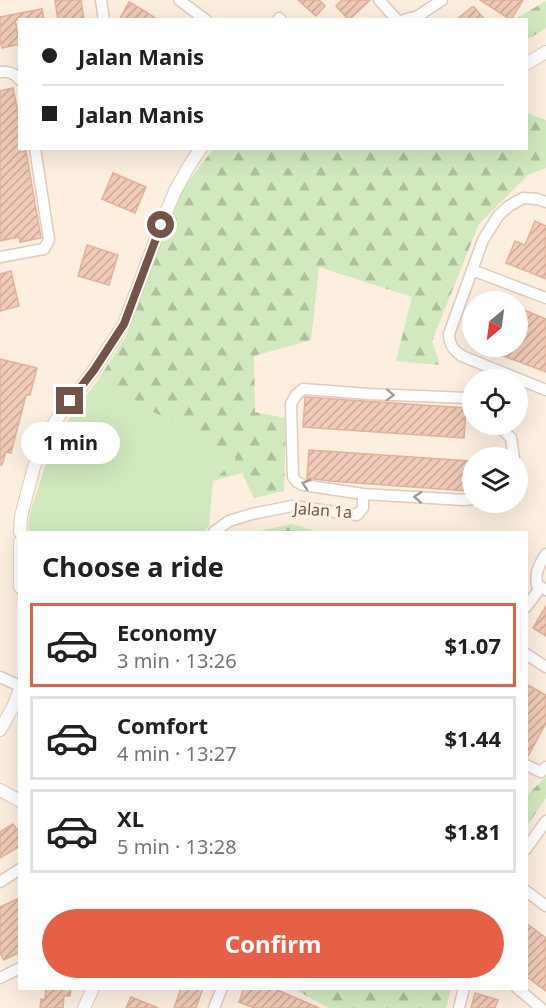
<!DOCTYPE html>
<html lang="en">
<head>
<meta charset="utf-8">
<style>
	body { margin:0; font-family:"Noto Sans",sans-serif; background:#f6f6f6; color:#202124; height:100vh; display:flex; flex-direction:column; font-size:22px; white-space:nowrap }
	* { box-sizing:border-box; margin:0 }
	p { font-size:20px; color:#757577 }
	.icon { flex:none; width:33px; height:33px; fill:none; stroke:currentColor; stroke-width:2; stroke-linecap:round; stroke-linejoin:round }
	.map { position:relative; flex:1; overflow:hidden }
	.sheet { position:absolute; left:18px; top:531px; width:510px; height:459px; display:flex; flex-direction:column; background:#fff; border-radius:0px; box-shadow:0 6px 24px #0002 }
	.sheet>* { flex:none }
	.hud { position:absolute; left:18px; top:18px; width:510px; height:132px; border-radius:0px; box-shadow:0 6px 24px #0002; display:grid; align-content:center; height:132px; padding:0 24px; background:#fff }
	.needle { width:39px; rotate:209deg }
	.tools { position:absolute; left:462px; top:291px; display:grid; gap:12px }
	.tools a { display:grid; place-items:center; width:66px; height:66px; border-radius:50%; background:#fff; box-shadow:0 6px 24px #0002; font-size:30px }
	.end { position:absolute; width:27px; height:27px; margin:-14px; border:8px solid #725548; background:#fff; box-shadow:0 0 0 3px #fff }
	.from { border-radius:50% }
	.bubble { position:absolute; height:42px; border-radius:21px; background:#fff; box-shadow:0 6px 24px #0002; font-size:20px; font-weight:700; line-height:42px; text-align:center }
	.hud b { display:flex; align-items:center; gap:21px; height:57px; font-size:22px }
	.hud b+b { border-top:2px solid #e0e0e0 }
	.hud i { width:15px; height:15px; background:#202124 }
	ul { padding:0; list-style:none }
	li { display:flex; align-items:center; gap:18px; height:84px; margin:0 12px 9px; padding:0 12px; border:3px solid #e0e0e0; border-radius:0px }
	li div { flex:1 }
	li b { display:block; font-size:22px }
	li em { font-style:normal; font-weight:700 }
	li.on { border-color:#e66045 }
	li>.icon { width:54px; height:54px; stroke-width:1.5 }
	h2 { padding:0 24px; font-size:27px; line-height:72px }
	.cta { display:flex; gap:12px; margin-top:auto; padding:12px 24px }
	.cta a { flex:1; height:69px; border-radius:36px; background:#e66045; color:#fff; font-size:24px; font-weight:700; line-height:69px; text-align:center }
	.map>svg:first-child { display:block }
</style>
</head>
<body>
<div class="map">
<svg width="546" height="1008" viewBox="0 0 546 1008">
	<defs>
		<pattern id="forest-firs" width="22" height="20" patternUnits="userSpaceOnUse" patternTransform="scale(1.5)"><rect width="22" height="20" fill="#d2e9bf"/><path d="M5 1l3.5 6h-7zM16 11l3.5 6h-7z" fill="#afc09d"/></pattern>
		<pattern id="building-hatch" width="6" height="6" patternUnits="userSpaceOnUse" patternTransform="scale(1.5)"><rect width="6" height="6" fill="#f1cbb8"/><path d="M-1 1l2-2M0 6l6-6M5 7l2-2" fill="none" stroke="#c8a898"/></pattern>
	</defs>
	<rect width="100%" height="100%" fill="#fcefe0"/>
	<g fill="url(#forest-firs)">
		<polygon points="546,1 546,28 527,40 526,20 515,19"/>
		<polygon points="527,113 546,120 546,168 528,175 479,224 432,341 440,365 396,361 412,297 319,267 311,340 254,356 255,412 286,418 284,491 254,498 242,473 213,481 235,459 98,380 128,333 172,203 211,152 215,149 526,148"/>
		<polygon points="292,524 319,532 254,532"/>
		<polygon points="546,777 546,798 527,826 527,795"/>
		<polygon points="294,989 451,989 446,1008 329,1008"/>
	</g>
	<polygon fill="#d2e9bf" points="98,380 236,459 213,481 209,526 203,532 28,532 29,516 54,439"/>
	<g fill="url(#building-hatch)" stroke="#e3b198" stroke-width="1.5">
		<polygon points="63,0 81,0 84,20 58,20 55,1"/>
		<polygon points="298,0 319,0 325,6 316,16"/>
		<polygon points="342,0 370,0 349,20 336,6"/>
		<polygon points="480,0 523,0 511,20"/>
		<polygon points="129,2 146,12 158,20 119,20"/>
		<polygon points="472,7 474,7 485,20 456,20"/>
		<polygon points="42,9 44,20 15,20 20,44 2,48 0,40 0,17"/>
		<polygon points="13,88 20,123 20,152 26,151 41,238 20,242 19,237 0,241 0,91"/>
		<polygon points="113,173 146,187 135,213 102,199"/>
		<polygon points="535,221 546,226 546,279 506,263 515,241 525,245"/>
		<polygon points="87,245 118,255 109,285 78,276"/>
		<polygon points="11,271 19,306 0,311 0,274"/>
		<polygon points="519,308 546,319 546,372 480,347 518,346 518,313"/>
		<polygon points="0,359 37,368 30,395 26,395 11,453 6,452 2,465 0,465"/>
		<polygon points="305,397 466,408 464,438 303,427"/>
		<polygon points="309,450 470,461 468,491 330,481 307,478"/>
		<polygon points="546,606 546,636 533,628"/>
		<polygon points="526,684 546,695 546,723 527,758"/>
		<polygon points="13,824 20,833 20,846 0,858 0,832"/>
		<polygon points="17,899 20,903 20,952 4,960 0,953 0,907"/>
		<polygon points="526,923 546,938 546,991 526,976"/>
		<polygon points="46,988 71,988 70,996 64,996 63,1008 40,1008 41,999 45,1000"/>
		<polygon points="181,988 203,988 196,1008 174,1008"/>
		<polygon points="244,988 273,988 319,1008 254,1008 239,1002"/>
		<polygon points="475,993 498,1000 495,1008 471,1008"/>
		<polygon points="131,997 158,1008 126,1008"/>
	</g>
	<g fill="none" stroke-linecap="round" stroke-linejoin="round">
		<g stroke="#e0cbbc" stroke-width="13">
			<g id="minor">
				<polyline points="101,0 104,20"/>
				<polyline points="179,0 206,20"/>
				<polyline points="379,0 397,20"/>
				<polyline points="279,18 281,20"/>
				<polyline points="404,20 418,16 442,0"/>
				<path d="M0,72C7,71 15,73 20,80"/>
				<path d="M546,202L537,199L523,198L509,206L498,216L483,240L449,334C449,344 453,350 462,356L546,390"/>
				<polyline points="0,257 44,249 49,240 35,148"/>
				<polyline points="472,270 546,298"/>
				<polyline points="472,402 468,398 369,394 303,389 296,395 291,404 293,477 297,482 303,485 363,494 464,500 472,499"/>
				<polyline points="497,424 511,438 514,458"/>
				<polyline points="214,532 229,521 252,514 292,506 357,515 363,508 363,494"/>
				<path d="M546,554C539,566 535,571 537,585L546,590"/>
				<polyline points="526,607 541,587"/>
				<polyline points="526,654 546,667"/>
				<polyline points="0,677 20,686"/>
				<polyline points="526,765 541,772 546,767"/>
				<polyline points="526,849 546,821"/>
				<polyline points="0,882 20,869"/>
				<polyline points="526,891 546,906"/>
				<polyline points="0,978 20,968"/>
				<polyline points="517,988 541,1008"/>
				<polyline points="214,1008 222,988"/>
				<polyline points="459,1008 464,988"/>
			</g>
		</g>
		<g stroke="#e0cbbc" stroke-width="14">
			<g id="tertiary">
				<polyline points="526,64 546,52"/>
				<polyline points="20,532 21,516 34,467 43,441 59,416 94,370 124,324 161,225 175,191 189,166 201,148"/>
				<polyline points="20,542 20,587"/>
				<polyline points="0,730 13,707 20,689"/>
				<polyline points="0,790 20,801"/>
				<polyline points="84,1008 93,988"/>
			</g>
		</g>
		<use href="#minor" stroke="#fff" stroke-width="10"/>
		<use href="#tertiary" stroke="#fff" stroke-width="12"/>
	</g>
	<defs><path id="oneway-chevron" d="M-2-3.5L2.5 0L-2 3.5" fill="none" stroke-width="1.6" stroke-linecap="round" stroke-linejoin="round" transform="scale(1.5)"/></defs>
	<g stroke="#aa9991">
		<use href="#oneway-chevron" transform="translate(390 395) rotate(2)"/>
		<use href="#oneway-chevron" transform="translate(306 484) rotate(-162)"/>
		<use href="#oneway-chevron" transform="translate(418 497) rotate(-176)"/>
	</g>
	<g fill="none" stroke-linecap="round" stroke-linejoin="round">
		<polyline stroke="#725548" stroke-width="8" points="70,401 94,370 124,324 161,225"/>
	</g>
	<g text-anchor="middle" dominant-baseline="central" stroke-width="6" stroke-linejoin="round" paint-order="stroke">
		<g font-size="16" fill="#725548" stroke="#fff4e6">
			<text transform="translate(323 510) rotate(4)">Jalan 1a</text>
		</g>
	</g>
</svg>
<div class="tools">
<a><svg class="needle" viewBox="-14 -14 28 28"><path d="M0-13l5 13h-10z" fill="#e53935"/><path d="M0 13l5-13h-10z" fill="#757577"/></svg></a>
<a><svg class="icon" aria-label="locate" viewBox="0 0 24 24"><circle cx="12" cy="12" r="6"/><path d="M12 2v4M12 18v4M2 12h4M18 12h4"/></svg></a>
<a><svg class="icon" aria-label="layers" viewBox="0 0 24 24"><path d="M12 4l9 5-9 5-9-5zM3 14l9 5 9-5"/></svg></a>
</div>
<i class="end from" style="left:161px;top:225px"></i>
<i class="end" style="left:70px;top:401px"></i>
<div class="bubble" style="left:21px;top:422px;width:99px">1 min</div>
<div class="hud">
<b><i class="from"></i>Jalan Manis</b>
<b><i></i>Jalan Manis</b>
</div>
<section class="sheet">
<h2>Choose a ride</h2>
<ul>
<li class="on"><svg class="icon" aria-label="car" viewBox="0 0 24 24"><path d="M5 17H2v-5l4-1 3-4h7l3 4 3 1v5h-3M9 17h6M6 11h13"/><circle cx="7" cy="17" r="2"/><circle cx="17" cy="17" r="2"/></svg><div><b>Economy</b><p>3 min · 13:26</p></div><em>$1.07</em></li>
<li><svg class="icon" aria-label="car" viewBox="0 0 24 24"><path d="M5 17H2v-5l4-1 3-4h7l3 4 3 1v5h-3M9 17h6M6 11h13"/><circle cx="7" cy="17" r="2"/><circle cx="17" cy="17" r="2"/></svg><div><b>Comfort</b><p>4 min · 13:27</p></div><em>$1.44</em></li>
<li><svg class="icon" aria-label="car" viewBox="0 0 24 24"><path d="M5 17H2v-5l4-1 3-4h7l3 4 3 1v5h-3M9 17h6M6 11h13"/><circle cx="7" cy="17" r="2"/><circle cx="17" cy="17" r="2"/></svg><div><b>XL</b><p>5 min · 13:28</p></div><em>$1.81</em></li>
</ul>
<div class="cta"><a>Confirm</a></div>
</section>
</div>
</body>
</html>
